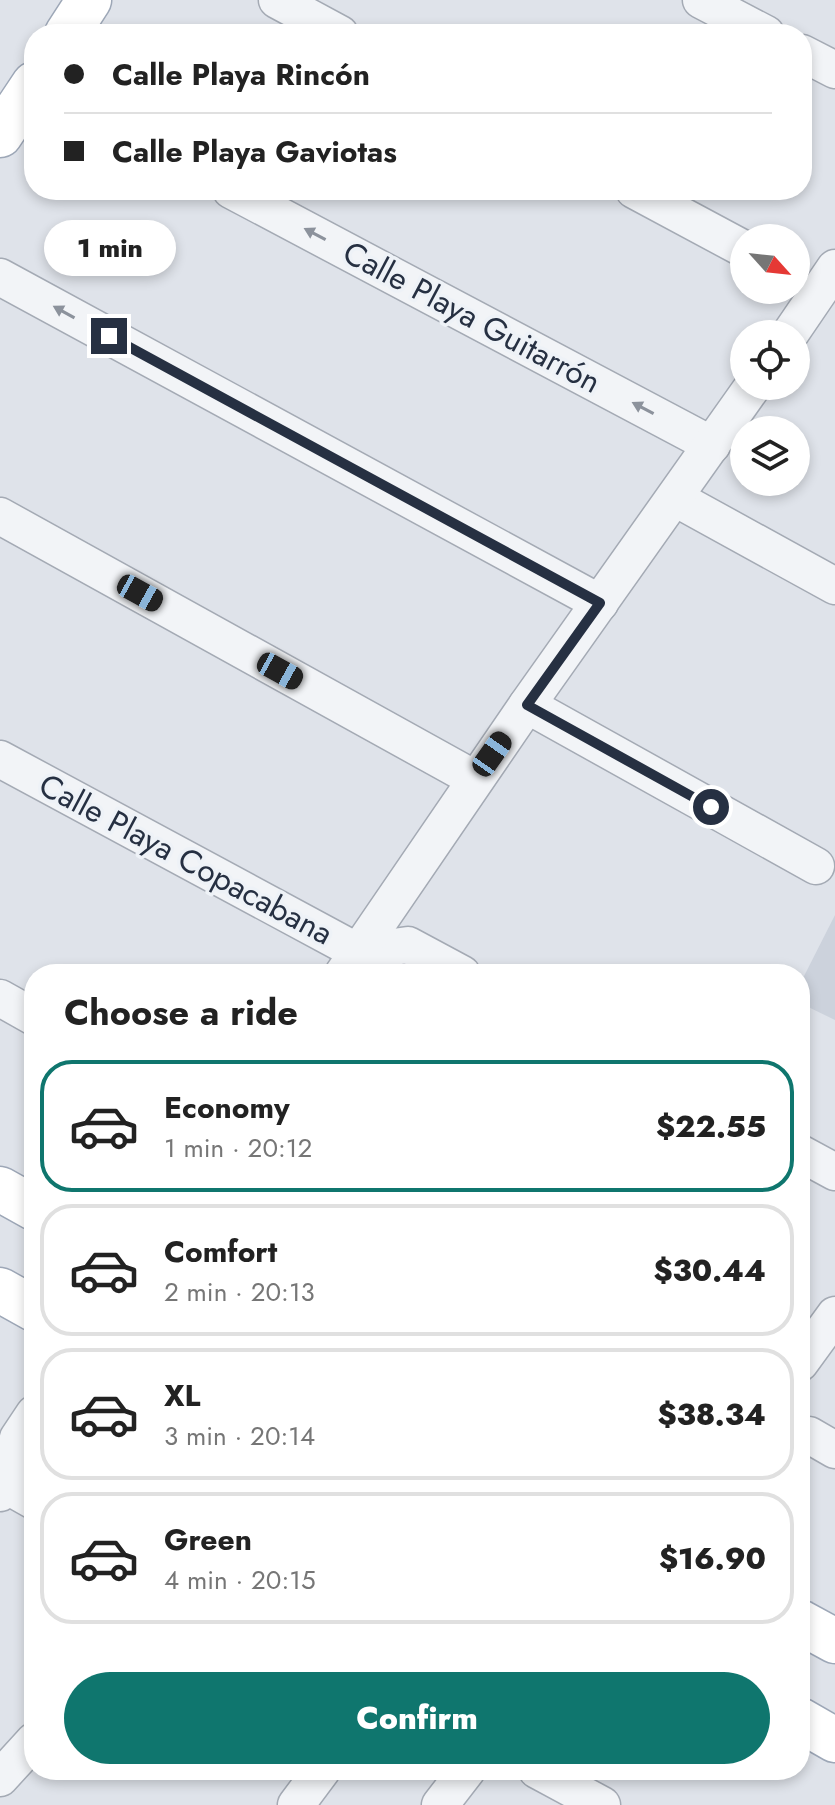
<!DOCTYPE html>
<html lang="en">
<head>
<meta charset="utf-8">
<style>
	body { margin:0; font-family:Jost,sans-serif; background:#f2f2f2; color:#222; height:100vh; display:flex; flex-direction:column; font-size:30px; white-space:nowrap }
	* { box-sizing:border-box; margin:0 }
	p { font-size:26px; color:#767676 }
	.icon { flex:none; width:44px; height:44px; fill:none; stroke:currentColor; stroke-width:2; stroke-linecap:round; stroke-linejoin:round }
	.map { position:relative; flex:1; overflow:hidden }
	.side { position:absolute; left:24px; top:964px; width:786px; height:816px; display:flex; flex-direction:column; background:#fff; border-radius:32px; box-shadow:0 4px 12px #0003 }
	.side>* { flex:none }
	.top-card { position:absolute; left:24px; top:24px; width:788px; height:176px; border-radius:32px; box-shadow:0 4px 12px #0003; display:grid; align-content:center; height:176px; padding:0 40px; background:#fff }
	.needle { width:52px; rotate:117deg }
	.fabs { position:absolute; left:730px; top:224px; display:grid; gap:16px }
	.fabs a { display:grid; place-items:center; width:80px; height:80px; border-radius:50%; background:#fff; box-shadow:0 4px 12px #0003; font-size:40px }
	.end { position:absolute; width:36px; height:36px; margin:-18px; border:10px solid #263042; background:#fff; box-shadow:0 0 0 4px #fff }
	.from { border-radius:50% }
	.bubble { position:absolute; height:56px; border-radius:28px; background:#fff; box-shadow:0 4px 12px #0003; font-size:26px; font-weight:800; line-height:56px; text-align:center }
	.car { position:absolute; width:24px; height:48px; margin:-24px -12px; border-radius:10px; box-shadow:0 0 6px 2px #0007; background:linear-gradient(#222 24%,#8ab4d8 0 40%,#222 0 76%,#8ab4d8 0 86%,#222 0) }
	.top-card b { display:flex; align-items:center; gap:28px; height:76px; font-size:30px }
	.top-card b+b { border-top:2px solid #e0e0e0 }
	.top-card i { width:20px; height:20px; background:#222 }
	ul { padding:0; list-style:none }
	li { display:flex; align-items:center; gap:24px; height:132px; margin:0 16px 12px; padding:0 24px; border:4px solid #e0e0e0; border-radius:32px }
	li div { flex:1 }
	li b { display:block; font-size:30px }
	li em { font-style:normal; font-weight:800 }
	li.on { border-color:#0f766e }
	li>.icon { width:72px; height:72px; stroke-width:1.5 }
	h2 { padding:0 40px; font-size:36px; line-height:96px }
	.action { display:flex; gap:16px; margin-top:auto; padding:16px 40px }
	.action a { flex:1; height:92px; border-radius:48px; background:#0f766e; color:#fff; font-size:32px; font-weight:800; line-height:92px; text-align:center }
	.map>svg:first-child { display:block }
</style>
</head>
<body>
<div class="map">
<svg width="835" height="1805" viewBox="0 0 835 1805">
	<rect width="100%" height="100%" fill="#dfe3ea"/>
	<polygon fill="#ccd2dc" points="835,915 835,1020 800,1003 800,984"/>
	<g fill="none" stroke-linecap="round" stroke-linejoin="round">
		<g stroke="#a4aab4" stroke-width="39">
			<g id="minor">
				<polyline points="277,0 340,34"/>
				<polyline points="701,0 766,34"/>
				<polyline points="802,53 835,70"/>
				<polyline points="231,190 712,445"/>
				<polyline points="634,190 744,249"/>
				<polyline points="0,277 600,603"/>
				<polyline points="790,334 835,268"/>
				<polyline points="675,498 835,586"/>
				<polyline points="0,516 475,779"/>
				<polyline points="527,705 816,866"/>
				<polyline points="0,759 358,952 408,945 462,974"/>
				<polyline points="343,974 527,705 753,386"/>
				<polyline points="0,998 34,1017"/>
				<polyline points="800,1153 835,1172"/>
				<polyline points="800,1363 835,1315"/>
				<polyline points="809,1435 835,1450"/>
				<polyline points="0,1482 34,1501"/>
				<polyline points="0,1493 5,1485 18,1438 34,1414"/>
				<polyline points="537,1770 602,1805"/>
				<polyline points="0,1778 34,1741"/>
				<polyline points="296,1805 322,1770"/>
				<polyline points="440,1805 467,1770"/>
			</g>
		</g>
		<g stroke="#9da7b7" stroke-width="47">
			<g id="major">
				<polyline points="67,34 89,0"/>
				<polyline points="0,135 34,84"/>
				<polyline points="0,1189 34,1208"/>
				<polyline points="0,1290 34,1309"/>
				<polyline points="800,1622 835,1641"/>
				<polyline points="800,1720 835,1740"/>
			</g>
		</g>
		<use href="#minor" stroke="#f2f4f7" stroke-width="36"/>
		<use href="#major" stroke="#fff" stroke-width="44"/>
	</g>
	<defs><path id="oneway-solid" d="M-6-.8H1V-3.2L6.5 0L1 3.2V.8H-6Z" transform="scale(2)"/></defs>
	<g fill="#8c929c">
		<use href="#oneway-solid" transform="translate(315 234) rotate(-152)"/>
		<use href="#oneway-solid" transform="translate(64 312) rotate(-151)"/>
		<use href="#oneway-solid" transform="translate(643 408) rotate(-152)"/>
	</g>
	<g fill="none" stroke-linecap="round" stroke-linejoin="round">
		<polyline stroke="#263042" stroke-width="10" points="109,336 600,603 527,705 711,807"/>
	</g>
	<g text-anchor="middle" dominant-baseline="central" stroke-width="7" stroke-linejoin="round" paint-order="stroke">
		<g font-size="32" fill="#263042" stroke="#eef2f7">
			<text transform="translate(472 317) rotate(28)">Calle Playa Guitarrón</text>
			<text transform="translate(186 859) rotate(28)">Calle Playa Copacabana</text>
		</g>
	</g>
</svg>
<div class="fabs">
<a><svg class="needle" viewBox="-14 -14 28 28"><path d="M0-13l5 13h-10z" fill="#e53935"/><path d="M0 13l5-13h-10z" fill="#767676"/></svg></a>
<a><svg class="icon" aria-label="locate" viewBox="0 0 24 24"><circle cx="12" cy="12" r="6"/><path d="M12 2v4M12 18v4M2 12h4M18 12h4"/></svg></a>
<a><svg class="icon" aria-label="layers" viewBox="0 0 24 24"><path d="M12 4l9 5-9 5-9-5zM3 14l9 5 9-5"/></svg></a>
</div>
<i class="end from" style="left:711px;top:807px"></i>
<i class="end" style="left:109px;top:336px"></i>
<div class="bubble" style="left:44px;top:220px;width:132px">1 min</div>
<i class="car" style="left:140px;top:593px;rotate:119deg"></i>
<i class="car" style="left:280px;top:671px;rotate:119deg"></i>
<i class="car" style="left:492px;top:754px;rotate:35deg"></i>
<div class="top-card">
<b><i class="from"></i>Calle Playa Rincón</b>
<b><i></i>Calle Playa Gaviotas</b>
</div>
<section class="side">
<h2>Choose a ride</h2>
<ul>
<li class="on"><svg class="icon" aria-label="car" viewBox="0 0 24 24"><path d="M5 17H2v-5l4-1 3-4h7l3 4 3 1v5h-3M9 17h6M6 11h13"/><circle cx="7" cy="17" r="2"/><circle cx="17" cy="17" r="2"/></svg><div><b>Economy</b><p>1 min · 20:12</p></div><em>$22.55</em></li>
<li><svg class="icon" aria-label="car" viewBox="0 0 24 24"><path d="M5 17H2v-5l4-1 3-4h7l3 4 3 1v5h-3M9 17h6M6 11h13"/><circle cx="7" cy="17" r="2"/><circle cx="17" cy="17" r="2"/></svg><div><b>Comfort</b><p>2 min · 20:13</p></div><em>$30.44</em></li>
<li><svg class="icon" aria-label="car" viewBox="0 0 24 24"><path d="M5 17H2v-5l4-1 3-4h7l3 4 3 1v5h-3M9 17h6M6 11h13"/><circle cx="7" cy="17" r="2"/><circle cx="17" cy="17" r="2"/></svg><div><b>XL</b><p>3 min · 20:14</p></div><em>$38.34</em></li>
<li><svg class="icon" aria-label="car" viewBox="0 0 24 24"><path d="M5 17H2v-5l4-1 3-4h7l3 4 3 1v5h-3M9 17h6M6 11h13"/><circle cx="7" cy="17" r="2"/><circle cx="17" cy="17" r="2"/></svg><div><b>Green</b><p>4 min · 20:15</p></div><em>$16.90</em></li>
</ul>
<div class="action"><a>Confirm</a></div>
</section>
</div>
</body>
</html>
